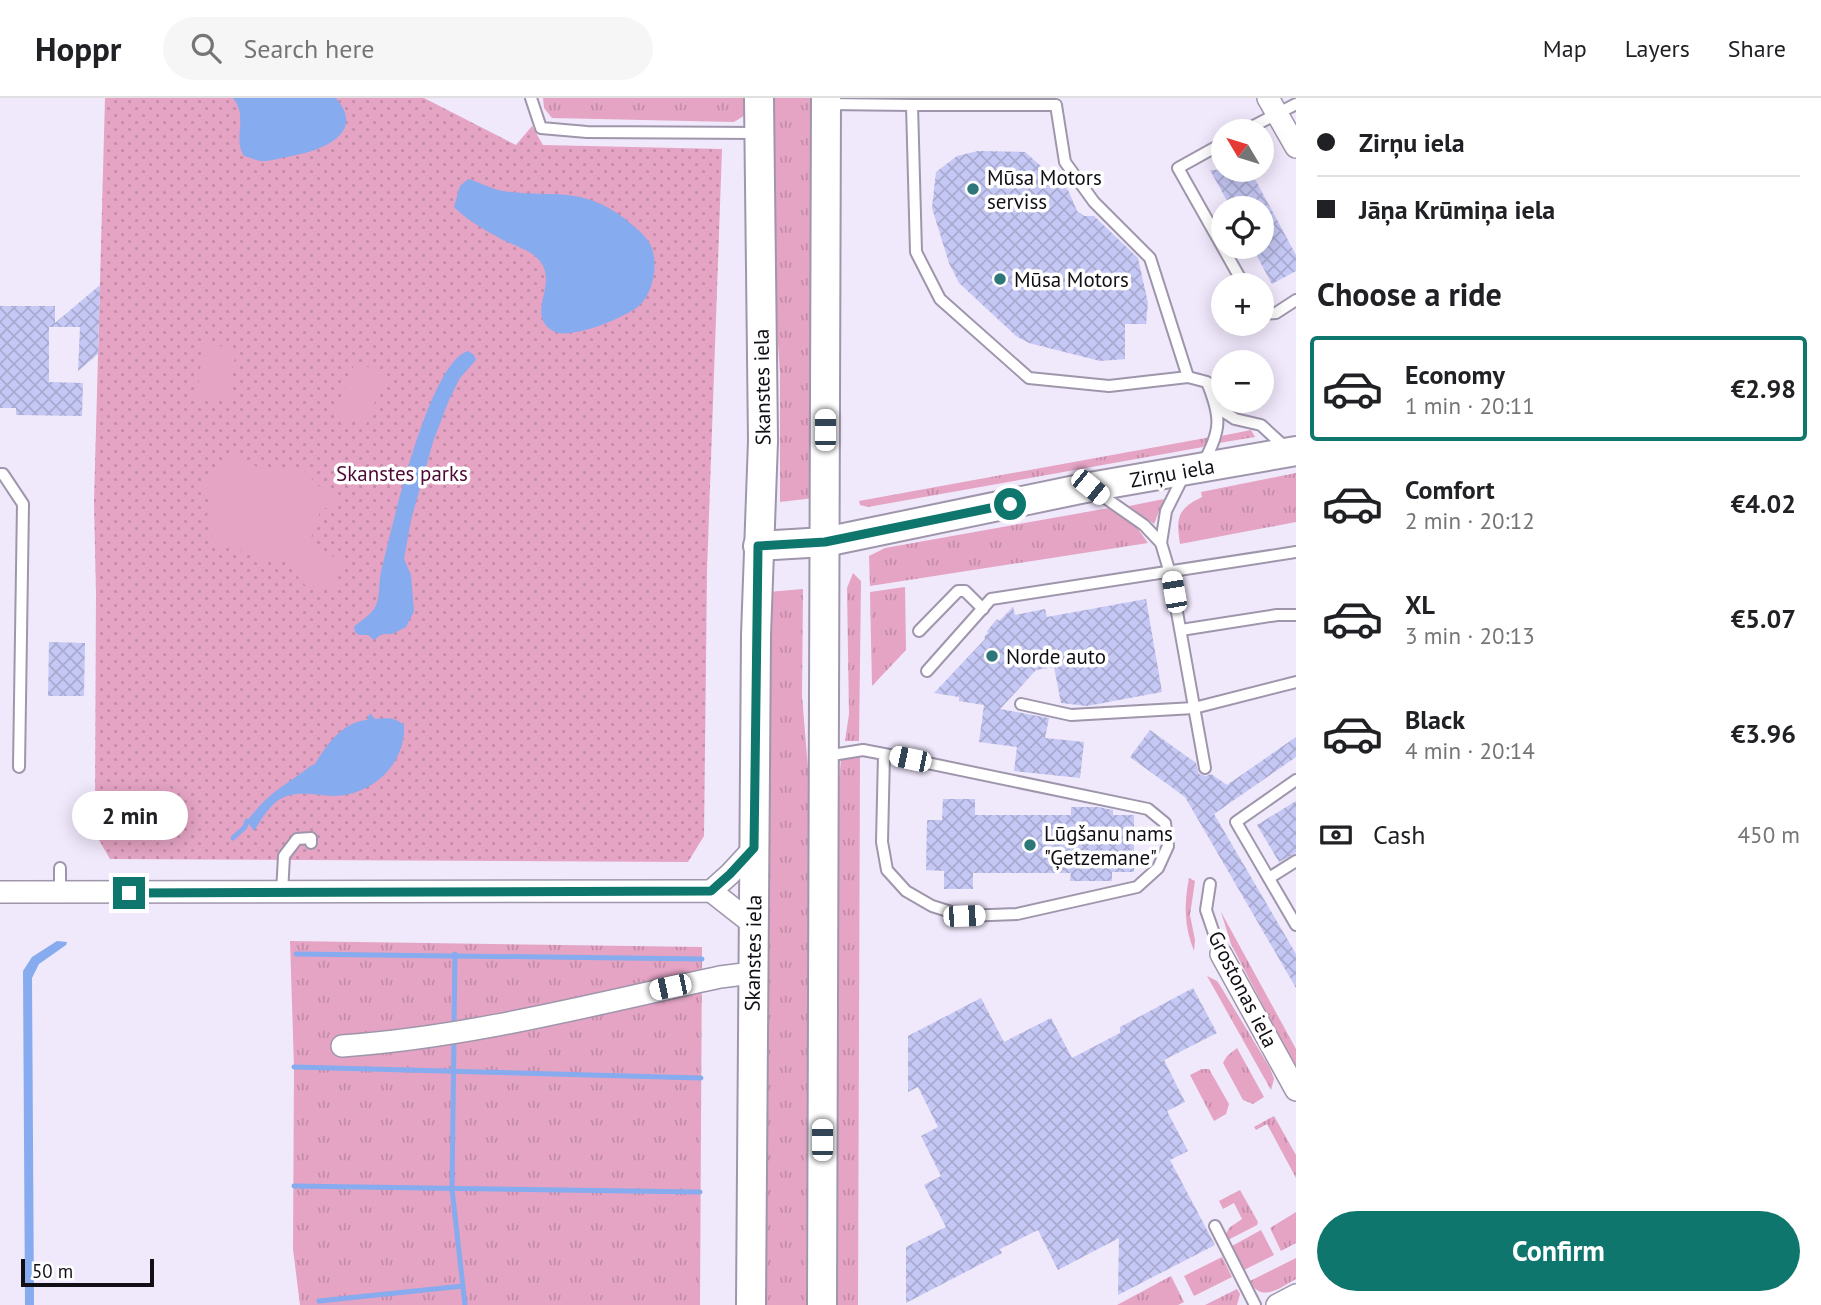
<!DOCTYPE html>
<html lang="en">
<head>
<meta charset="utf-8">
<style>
	body { margin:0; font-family:"PT Sans",sans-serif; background:#f6f6f6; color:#202124; height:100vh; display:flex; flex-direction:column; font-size:26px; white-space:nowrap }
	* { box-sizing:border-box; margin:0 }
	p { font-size:23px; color:#757577 }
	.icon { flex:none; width:38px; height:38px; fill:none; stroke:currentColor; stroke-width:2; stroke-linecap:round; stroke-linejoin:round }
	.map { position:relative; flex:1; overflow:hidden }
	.panel { display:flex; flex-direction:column; background:#fff; width:525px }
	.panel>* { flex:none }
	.hud { display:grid; align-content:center; height:154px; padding:0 21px; background:#fff }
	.needle { width:46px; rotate:308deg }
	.controls { position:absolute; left:1211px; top:21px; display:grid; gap:14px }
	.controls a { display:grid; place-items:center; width:63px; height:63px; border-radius:50%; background:#fff; box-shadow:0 4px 18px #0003; font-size:35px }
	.scale { position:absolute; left:21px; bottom:18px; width:133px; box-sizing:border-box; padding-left:7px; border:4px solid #120e16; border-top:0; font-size:19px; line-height:24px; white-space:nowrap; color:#120e16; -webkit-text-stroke:5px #fff; paint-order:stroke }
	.end { position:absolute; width:32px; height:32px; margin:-16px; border:9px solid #0f766e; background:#fff; box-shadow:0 0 0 4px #fff }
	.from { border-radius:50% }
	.bubble { position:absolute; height:49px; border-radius:24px; background:#fff; box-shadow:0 4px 18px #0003; font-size:23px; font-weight:700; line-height:49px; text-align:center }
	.car { position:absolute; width:21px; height:42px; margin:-21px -10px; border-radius:9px; box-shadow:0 0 5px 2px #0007; background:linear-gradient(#fff 24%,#345 0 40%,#fff 0 76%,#345 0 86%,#fff 0) }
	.hud b { display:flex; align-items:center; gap:24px; height:66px; font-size:26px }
	.hud b+b { border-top:2px solid #e0e0e0 }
	.hud i { width:18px; height:18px; background:#202124 }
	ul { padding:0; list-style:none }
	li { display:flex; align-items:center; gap:21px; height:105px; margin:0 14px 10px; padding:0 7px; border:4px solid transparent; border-radius:7px }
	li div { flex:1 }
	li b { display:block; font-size:26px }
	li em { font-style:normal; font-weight:700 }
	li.on { border-color:#0f766e }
	li>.icon { width:63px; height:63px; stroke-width:1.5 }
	h2 { padding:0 21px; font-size:32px; line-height:84px }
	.pay { display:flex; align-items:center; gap:18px; height:77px; padding:0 21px; font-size:26px }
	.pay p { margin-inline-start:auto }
	.button { display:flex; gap:14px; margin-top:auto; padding:14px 21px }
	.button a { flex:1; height:80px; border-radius:42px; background:#0f766e; color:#fff; font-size:28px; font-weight:700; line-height:80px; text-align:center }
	header { display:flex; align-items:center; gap:42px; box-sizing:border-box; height:98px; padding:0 35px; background:#fff; border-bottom:2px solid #e0e0e0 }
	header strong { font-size:33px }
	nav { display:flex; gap:38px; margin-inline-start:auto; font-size:24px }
	.search { width:490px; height:63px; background:#f6f6f6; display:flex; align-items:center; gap:18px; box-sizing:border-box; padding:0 24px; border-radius:38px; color:#757577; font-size:26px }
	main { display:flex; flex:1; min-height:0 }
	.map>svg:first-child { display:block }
</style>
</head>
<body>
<header>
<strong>Hoppr</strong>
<div class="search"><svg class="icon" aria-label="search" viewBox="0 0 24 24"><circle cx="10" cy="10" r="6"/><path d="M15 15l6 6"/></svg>Search here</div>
<nav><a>Map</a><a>Layers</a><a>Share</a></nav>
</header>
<main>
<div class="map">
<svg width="1296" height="1207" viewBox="0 0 1296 1207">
	<defs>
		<pattern id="grass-tufts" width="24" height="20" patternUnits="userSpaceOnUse" patternTransform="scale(1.75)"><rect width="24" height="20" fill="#e5a4c4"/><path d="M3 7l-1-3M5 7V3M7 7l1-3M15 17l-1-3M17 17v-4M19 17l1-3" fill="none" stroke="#c38ca8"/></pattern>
		<pattern id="park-dots" width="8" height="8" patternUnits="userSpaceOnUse" patternTransform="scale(1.75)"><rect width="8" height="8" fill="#e5a4c4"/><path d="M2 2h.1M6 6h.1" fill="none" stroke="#c38ca8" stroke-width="1.8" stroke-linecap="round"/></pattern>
		<pattern id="building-cross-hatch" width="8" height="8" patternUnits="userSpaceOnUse" patternTransform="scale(1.75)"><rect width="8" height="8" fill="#c5c7f4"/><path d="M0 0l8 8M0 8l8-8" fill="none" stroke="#a8aad0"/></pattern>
	</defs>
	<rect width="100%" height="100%" fill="#f0e8fb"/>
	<g fill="url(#grass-tufts)">
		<polygon points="543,0 748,0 747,16 734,24 552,20 544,10"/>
		<polygon points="773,0 815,0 814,400 780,404 780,275 771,143"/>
		<polygon points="1251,332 1255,339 1219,345 1221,338"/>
		<polygon points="1211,339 1203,349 868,409 860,407 859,403"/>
		<path d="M1296,375V424L1180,446C1176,420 1177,411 1202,399L1201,394Z"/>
		<polygon points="1164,401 1154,426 1129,408"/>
		<polygon points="1109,410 1135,427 1148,445 870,488 869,458 885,450"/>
		<polygon points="853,475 861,483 859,643 845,643 849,616 847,490"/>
		<polygon points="905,489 906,552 872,588 870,494"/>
		<polygon points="803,491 802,598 811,706 806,1207 764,1207 768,494"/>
		<polygon points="860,657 858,1207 831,1207 832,759 841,661"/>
		<path d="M1189,780L1195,783L1190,817L1195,842L1194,853C1184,828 1184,806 1189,780Z"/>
		<polygon points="1221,814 1296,951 1296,971 1231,846"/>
		<polygon points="290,843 702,849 700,1207 300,1207 293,1151 294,969"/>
		<polygon points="1207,878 1217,883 1221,889 1270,970 1274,981 1271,992"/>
		<polygon points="1237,950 1264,999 1253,1006 1243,1002 1223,965 1227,958"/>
		<polygon points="1202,971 1209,971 1229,1006 1226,1016 1214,1023 1190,977"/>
		<polygon points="1274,1018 1296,1057 1296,1080 1267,1026 1256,1032 1254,1029"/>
		<polygon points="1240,1092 1258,1124 1257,1127 1228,1142 1226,1136 1229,1130 1242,1121 1234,1105 1223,1111 1219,1103"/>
		<polygon points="1296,1114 1296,1145 1281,1153 1270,1130"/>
		<polygon points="1261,1132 1274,1157 1244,1172 1232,1148"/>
		<polygon points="1222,1159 1232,1179 1194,1198 1184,1178"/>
		<path d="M1296,1160V1181C1281,1189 1261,1206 1250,1183Z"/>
		<polygon points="1171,1178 1184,1204 1178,1207 1117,1207"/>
		<polygon points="1237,1191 1240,1196 1237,1207 1205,1207"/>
	</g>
	<polygon fill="url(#park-dots)" points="105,0 424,0 516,47 532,28 543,47 722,51 707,473 704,738 688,764 110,761 85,718 95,717 96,495 94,405"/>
	<g fill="#e5a4c4">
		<polygon points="203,246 236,250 229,304 197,300"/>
		<polygon points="355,264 386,276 366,327 336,316"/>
		<polygon points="235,351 238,352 250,365 257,369 303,371 318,388 337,391 337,414 326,410 321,411 311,440 312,445 345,466 332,491 307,489 300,482 289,465 275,460 264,461 259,458 227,448 223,454 216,451 207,417 211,413 208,398 201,397 202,386 206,384"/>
	</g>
	<g fill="#86abee">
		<path d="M233,0H336C368,38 317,54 287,59C279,60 268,64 260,63C255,62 249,59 244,58C232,40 249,20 233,0Z"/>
		<path d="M468,81C479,84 491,91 503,93C552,100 580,87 624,120C633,128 644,135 650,146C659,163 654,192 641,206C628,219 569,243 553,233C526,217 556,189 542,166C533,151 512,148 498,139C483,131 466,121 454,109L460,88Z"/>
		<path d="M468,253L474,257L476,262L460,280L449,302L433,344L411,422L404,461L411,477L414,513L406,529L392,536H382L374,542L368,537H359L355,534L354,529C360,523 369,518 374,511C381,500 378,486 381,474C391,434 428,265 468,253Z"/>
		<path d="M370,615L375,621C388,620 394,619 404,627C406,666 373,696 336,698C319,698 303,693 287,698C272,702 262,721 254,733L247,723C266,699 273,695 297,678C304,674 307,669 315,666C327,646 343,624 367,622Z"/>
		<polygon points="57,843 67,844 66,847 39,866 32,880 34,1207 25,1207 23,873 32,859"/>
	</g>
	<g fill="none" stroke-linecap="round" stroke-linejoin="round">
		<g stroke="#86abee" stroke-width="5">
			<polyline points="233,740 245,729 247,723"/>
			<polyline points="296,856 702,861"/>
			<polyline points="454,928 455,856"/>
			<polyline points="454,938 452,1091 465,1207"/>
			<polyline points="294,969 701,980"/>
			<polyline points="294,1088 700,1094"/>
			<polyline points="319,1203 463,1188"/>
		</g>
	</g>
	<g fill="url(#building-cross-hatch)">
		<polygon points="978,53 1025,54 1068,92 1077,113 1084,118 1094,118 1138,160 1148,205 1146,226 1125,226 1125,261 1100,263 1029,245 1016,238 959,185 949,165 932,110 936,74 957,58"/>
		<polygon points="1210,72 1250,72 1296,157 1296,173 1272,186 1252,149 1262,149 1262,110 1231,110"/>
		<polygon points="100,187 98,256 78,273 80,229 49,229 49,284 83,285 82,318 16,317 16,310 0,310 0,208 55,208 55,225"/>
		<polygon points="1146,501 1162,594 1087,608 1061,605 1054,569 1036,572 1000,611 1049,620 1045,640 1084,644 1080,680 1014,673 1017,649 979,644 984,607 959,603 959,599 934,595 985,541 984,539 988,535 987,533 997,521 999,523 1013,509 1015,517 1045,511 1047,519"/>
		<polygon points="49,544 85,545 84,598 48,598"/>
		<polygon points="1150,632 1196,665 1199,676 1206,678 1211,676 1227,687 1296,639 1296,659 1214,716 1296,856 1296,890 1185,699 1130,659"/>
		<polygon points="943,701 975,701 975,717 1071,717 1071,709 1098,709 1113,712 1113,717 1134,717 1134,774 1112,774 1112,783 1070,783 1071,775 973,775 973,791 944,791 944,773 926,772 927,722 942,722"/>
		<polygon points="1296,703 1296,755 1279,764 1257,727"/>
		<polygon points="1193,890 1217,935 1164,962 1185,1004 1167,1013 1188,1053 1170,1062 1215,1147 1118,1197 1119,1140 1058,1172 1038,1132 1000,1151 1002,1155 906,1205 906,1149 946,1129 924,1087 941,1078 921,1038 938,1029 918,989 908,994 908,938 981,900 1004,944 1051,920 1072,960 1120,935 1120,929"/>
	</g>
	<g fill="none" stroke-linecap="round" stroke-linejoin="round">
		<g stroke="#9f96ac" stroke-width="14">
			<g id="lane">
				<polyline points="531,0 541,30 587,34 758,35"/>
				<path d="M827,6L912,7L916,154L940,201L1029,280L1109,288L1188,279L1207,284C1221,318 1222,332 1203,365"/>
				<polyline points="912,7 1056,7 1065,64 1094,104 1150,160 1188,279"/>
				<polyline points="1244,33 1296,6"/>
				<polyline points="1223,45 1178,70 1244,187"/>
				<polyline points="1262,216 1276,215 1296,202"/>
				<polyline points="1218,310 1235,321 1261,327 1286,350"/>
				<polyline points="0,376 3,376 23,406 19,669"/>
				<polyline points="1094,392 1144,427 1161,445 1170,475 1205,670"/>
				<polyline points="1161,445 1166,413 1185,375"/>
				<polyline points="1181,532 1277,517 1296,517"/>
				<polyline points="919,533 958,493 965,493 983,511"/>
				<polyline points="927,573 991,501 1296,454"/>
				<polyline points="1021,606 1071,617 1194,610 1296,584"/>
				<polyline points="826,658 863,652 884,656 1148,711 1165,725 1168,748 1158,770 1137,789 1017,816 964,818 932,808 906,793 887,772 882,744 884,656"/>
				<polyline points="1296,682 1236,724 1296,827"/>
				<polyline points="1269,780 1296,763"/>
				<polyline points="1210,786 1206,812 1221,856"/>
				<polyline points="60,795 60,770"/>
				<polyline points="282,795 284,758 297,741 311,740 311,745"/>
				<polyline points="1215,1128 1255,1207"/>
			</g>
		</g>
		<g stroke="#9f96ac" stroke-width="24">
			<g id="street">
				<polyline points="1268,0 1296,49"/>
				<polyline points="711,793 730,776 754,750"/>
				<polyline points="0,794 711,793 753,826"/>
				<polyline points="1221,856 1296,992"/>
				<path d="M342,948C470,939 595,906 720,879L752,875"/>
				<polyline points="1277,1207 1296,1197"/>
			</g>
		</g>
		<g stroke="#9f96ac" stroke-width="32">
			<g id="secondary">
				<polyline points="758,448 825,444 1090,389 1296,353"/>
				<polyline points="751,1207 756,537 763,343 759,0"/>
				<polyline points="822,1207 826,0"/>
			</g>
		</g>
		<use href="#lane" stroke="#fff" stroke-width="10"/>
		<use href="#street" stroke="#fff" stroke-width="21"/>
		<use href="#secondary" stroke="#fff" stroke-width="28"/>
	</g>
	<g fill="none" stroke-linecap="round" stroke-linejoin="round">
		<polyline stroke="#0f766e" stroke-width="9" points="129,795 711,793 730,776 754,750 758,448 825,444 1010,406"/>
	</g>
	<g fill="#2d7778" stroke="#fff" stroke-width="2.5">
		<circle cx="973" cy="91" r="7"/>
		<circle cx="1000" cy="181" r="7"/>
		<circle cx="992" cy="558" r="7"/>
		<circle cx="1030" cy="747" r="7"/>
	</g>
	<g text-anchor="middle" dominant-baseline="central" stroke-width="7" stroke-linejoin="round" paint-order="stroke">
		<g font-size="21" fill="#120e16" stroke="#fff" text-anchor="start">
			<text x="987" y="79">Mūsa Motors<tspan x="987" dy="24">serviss</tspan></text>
			<text x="1014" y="181">Mūsa Motors</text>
			<text x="1006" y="558">Norde auto</text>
			<text x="1044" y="735">Lūgšanu nams<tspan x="1044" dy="24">"Ģetzemane"</tspan></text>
		</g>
		<g font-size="21" fill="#120e16" stroke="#fff">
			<text transform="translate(762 289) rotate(-91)">Skanstes iela</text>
			<text transform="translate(1172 375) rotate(-10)">Zirņu iela</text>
			<text transform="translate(753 855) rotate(-89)">Skanstes iela</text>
			<text transform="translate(1243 891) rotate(63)">Grostonas iela</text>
		</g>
		<g font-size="21" fill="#4e0935" stroke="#fff">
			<text x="402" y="375">Skanstes parks</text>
		</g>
	</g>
</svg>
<div class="controls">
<a><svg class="needle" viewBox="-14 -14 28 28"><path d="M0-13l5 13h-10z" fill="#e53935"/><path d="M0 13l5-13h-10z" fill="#757577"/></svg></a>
<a><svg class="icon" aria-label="locate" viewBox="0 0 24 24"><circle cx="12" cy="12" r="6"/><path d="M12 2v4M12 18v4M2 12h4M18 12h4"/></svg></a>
<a>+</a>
<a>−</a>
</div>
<div class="scale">50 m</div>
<i class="end from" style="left:1010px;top:406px"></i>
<i class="end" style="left:129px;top:795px"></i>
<div class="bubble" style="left:72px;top:693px;width:116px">2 min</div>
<i class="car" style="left:825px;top:332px;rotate:0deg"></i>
<i class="car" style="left:1090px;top:389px;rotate:129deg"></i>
<i class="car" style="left:1174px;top:494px;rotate:350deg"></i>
<i class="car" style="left:910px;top:661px;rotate:282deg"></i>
<i class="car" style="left:964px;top:818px;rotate:88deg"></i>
<i class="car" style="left:670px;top:889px;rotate:258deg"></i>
<i class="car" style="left:822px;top:1042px;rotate:0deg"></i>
</div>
<section class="panel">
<div class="hud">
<b><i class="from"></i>Zirņu iela</b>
<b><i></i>Jāņa Krūmiņa iela</b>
</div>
<h2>Choose a ride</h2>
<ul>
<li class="on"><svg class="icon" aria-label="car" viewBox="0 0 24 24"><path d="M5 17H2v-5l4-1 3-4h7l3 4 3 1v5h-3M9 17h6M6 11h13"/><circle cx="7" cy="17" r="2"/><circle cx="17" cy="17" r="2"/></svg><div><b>Economy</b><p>1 min · 20:11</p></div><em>€2.98</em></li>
<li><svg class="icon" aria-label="car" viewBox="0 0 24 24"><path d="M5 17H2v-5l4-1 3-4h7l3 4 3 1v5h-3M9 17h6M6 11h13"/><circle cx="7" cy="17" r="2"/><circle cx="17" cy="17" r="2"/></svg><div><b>Comfort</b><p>2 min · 20:12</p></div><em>€4.02</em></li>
<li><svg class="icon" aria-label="car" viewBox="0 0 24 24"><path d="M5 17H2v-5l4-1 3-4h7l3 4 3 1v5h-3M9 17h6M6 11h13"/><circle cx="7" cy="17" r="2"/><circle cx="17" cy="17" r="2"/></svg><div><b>XL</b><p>3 min · 20:13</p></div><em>€5.07</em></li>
<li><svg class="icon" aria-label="car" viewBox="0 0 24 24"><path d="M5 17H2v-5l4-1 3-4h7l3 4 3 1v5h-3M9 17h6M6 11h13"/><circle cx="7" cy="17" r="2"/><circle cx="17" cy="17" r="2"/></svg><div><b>Black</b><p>4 min · 20:14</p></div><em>€3.96</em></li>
</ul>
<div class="pay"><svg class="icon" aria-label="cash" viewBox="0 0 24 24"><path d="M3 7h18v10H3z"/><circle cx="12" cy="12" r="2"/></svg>Cash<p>450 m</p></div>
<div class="button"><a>Confirm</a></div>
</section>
</main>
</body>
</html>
